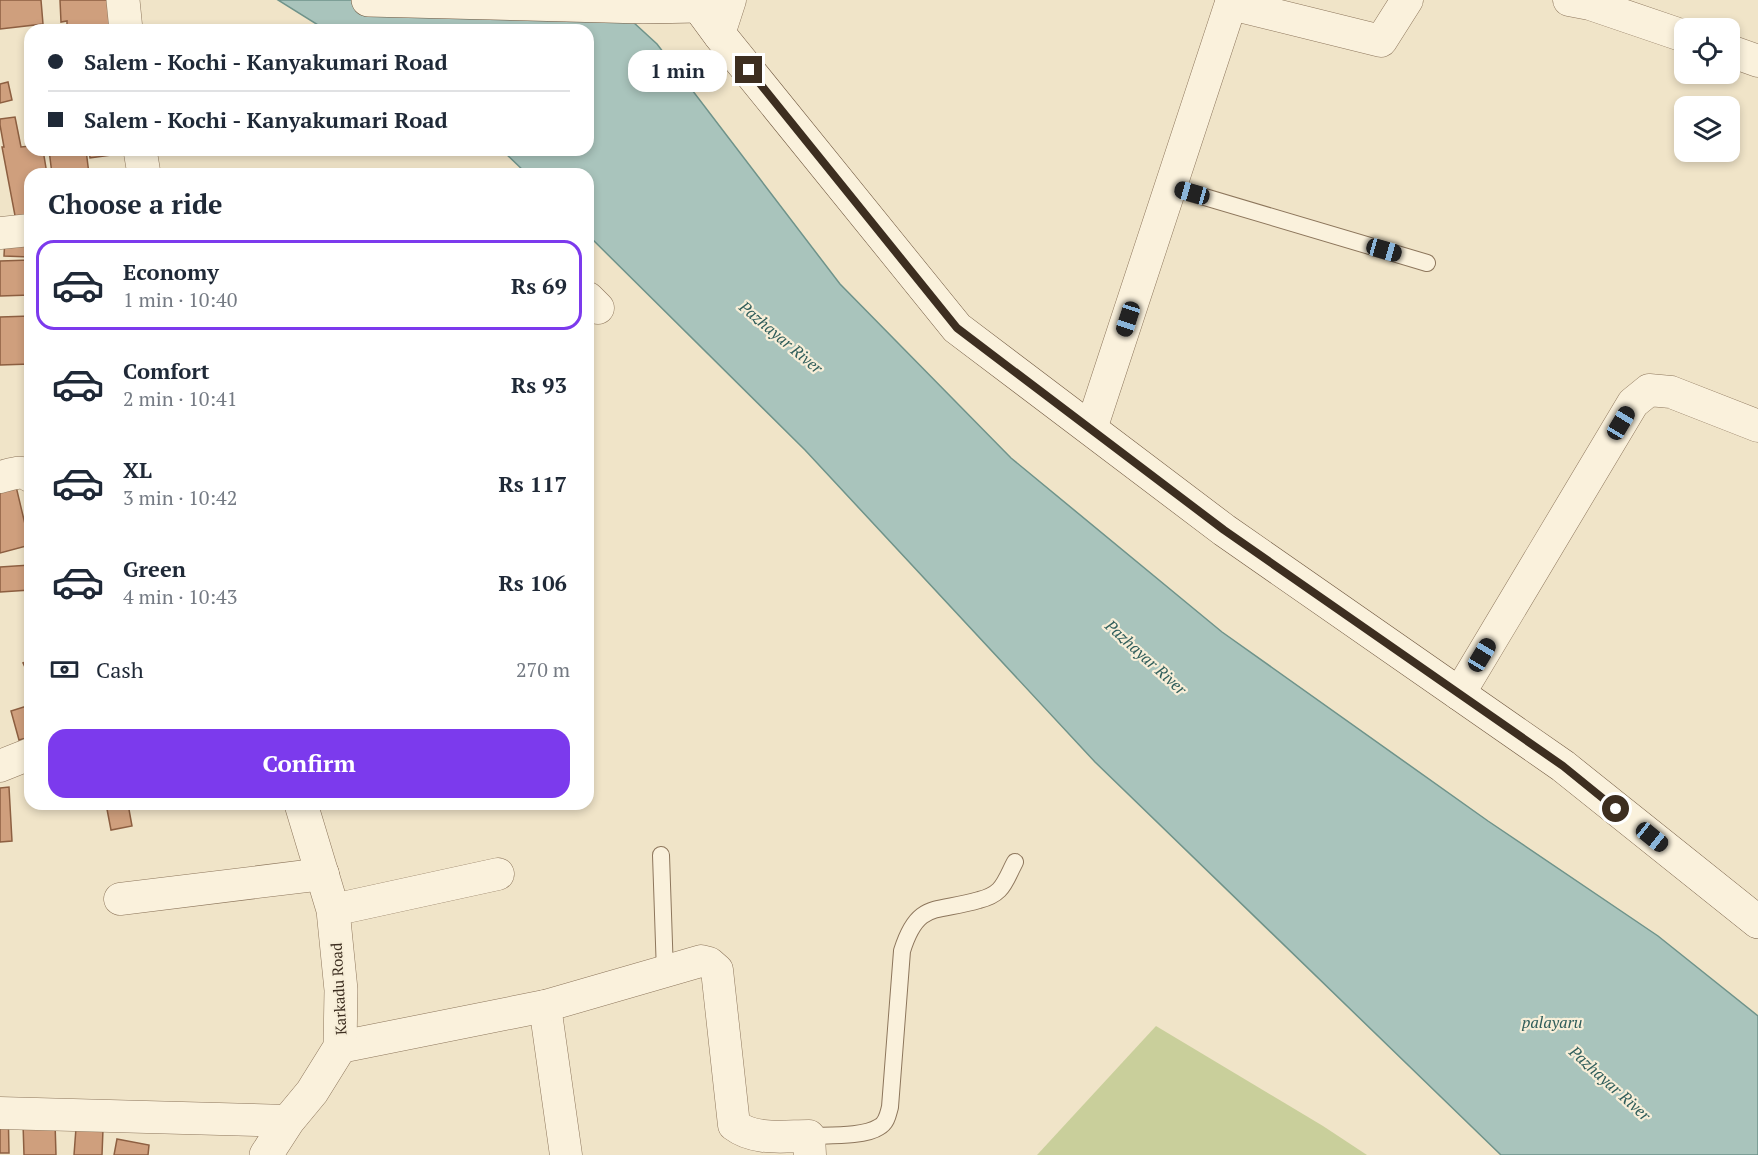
<!DOCTYPE html>
<html lang="en">
<head>
<meta charset="utf-8">
<style>
	body { margin:0; font-family:"PT Serif",serif; background:#f2f2f3; color:#1f2937; height:100vh; display:flex; flex-direction:column; font-size:22px; white-space:nowrap }
	* { box-sizing:border-box; margin:0 }
	p { font-size:20px; color:#747a83 }
	.icon { flex:none; width:33px; height:33px; fill:none; stroke:currentColor; stroke-width:2; stroke-linecap:round; stroke-linejoin:round }
	.map { position:relative; flex:1; overflow:hidden }
	.sheet { position:absolute; left:24px; top:168px; width:570px; height:642px; display:flex; flex-direction:column; background:#fff; border-radius:18px; box-shadow:0 3px 9px #0003 }
	.sheet>* { flex:none }
	.top-card { position:absolute; left:24px; top:24px; width:570px; height:132px; border-radius:18px; box-shadow:0 3px 9px #0003; display:grid; align-content:center; height:132px; padding:0 24px; background:#fff }
	.buttons { position:absolute; left:1674px; top:18px; display:grid; gap:12px }
	.buttons a { display:grid; place-items:center; width:66px; height:66px; border-radius:12px; background:#fff; box-shadow:0 3px 9px #0003; font-size:30px }
	.end { position:absolute; width:27px; height:27px; margin:-14px; border:8px solid #3d2e20; background:#fff; box-shadow:0 0 0 3px #fff }
	.from { border-radius:50% }
	.bubble { position:absolute; height:42px; border-radius:18px; background:#fff; box-shadow:0 3px 9px #0003; font-size:20px; font-weight:800; line-height:42px; text-align:center }
	.car { position:absolute; width:18px; height:36px; margin:-18px -9px; border-radius:8px; box-shadow:0 0 4px 2px #0007; background:linear-gradient(#222 24%,#8ab4d8 0 40%,#222 0 76%,#8ab4d8 0 86%,#222 0) }
	.top-card b { display:flex; align-items:center; gap:21px; height:57px; font-size:22px }
	.top-card b+b { border-top:2px solid #e0e1e3 }
	.top-card i { width:15px; height:15px; background:#1f2937 }
	ul { padding:0; list-style:none }
	li { display:flex; align-items:center; gap:18px; height:90px; margin:0 12px 9px; padding:0 12px; border:3px solid transparent; border-radius:18px }
	li div { flex:1 }
	li b { display:block; font-size:22px }
	li em { font-style:normal; font-weight:800 }
	li.selected { border-color:#7c3aed }
	li>.icon { width:54px; height:54px; stroke-width:1.5 }
	h2 { padding:0 24px; font-size:27px; line-height:72px }
	.pay { display:flex; align-items:center; gap:15px; height:66px; padding:0 24px; font-size:22px }
	.pay p { margin-inline-start:auto }
	.primary-button { display:flex; gap:12px; margin-top:auto; padding:12px 24px }
	.primary-button a { flex:1; height:69px; border-radius:18px; background:#7c3aed; color:#fff; font-size:24px; font-weight:800; line-height:69px; text-align:center }
	.map>svg:first-child { display:block }
</style>
</head>
<body>
<div class="map">
<svg width="1758" height="1155" viewBox="0 0 1758 1155">
	<rect width="100%" height="100%" fill="#f0e4c8"/>
	<polygon fill="#c9cf9b" points="1156,1026 1323,1126 1367,1155 1037,1155"/>
	<polygon fill="#a9c4bc" stroke="#6f938a" stroke-width="1.5" points="278,0 609,0 657,44 840,284 1011,458 1222,632 1488,821 1658,936 1758,1016 1758,1155 1501,1155 1095,762 805,450 588,235 588,174 527,174 502,150 588,150 588,30 326,30"/>
	<g fill="#cf9f7d" stroke="#8d5f41" stroke-width="1.5">
		<polygon points="0,0 41,0 43,24 0,29"/>
		<polygon points="60,0 117,0 118,30 67,30 67,21 61,22"/>
		<polygon points="8,82 12,100 0,103 0,84"/>
		<polygon points="15,117 21,147 30,146 30,150 43,150 47,174 30,174 30,219 16,221 2,147 4,147 0,125 0,119"/>
		<polygon points="49,150 86,150 89,174 52,174"/>
		<polygon points="89,150 133,150 133,152 90,158"/>
		<polygon points="5,237 30,238 30,257 4,256"/>
		<polygon points="30,260 30,295 0,296 0,261"/>
		<polygon points="30,316 30,364 0,365 0,317"/>
		<polygon points="14,478 30,545 0,553 0,481"/>
		<polygon points="30,565 30,590 0,592 0,567"/>
		<polygon points="30,660 30,678 23,663"/>
		<polygon points="30,705 30,737 19,740 11,711"/>
		<polygon points="9,787 12,841 0,842 0,788"/>
		<polygon points="106,804 128,804 132,826 111,830"/>
		<polygon points="8,1102 9,1153 0,1153 0,1103"/>
		<polygon points="55,1122 56,1155 24,1155 23,1123"/>
		<polygon points="76,1128 103,1129 102,1155 74,1155"/>
		<polygon points="117,1139 149,1145 148,1155 114,1155"/>
	</g>
	<g fill="none" stroke-linecap="round" stroke-linejoin="round">
		<g stroke="#8d765c" stroke-width="18">
			<g id="service">
				<polyline points="1171,187 1427,263"/>
				<polyline points="661,855 665,973"/>
				<path d="M809,1136C828,1135 864,1137 879,1127C887,1123 888,1114 890,1107L902,951C918,900 936,913 979,900C987,898 993,896 999,890C1006,883 1010,871 1015,862"/>
			</g>
		</g>
		<g stroke="#8d765c" stroke-width="33">
			<g id="minor">
				<polyline points="1569,0 1590,4 1684,36"/>
				<polyline points="1231,4 1381,41 1407,0"/>
				<polyline points="719,34 730,0"/>
				<polyline points="1730,51 1758,61"/>
				<polyline points="0,233 30,230"/>
				<polyline points="588,298 598,308"/>
				<polyline points="1091,429 1232,0"/>
				<path d="M0,477C10,475 21,469 30,476"/>
				<polyline points="1459,694 1633,403 1649,390 1671,392 1758,426"/>
				<polyline points="0,766 30,754"/>
				<polyline points="120,899 323,874"/>
				<polyline points="333,910 498,874"/>
				<polyline points="545,1006 566,1155"/>
				<path d="M340,1047L545,1006L701,961L709,963L717,970L734,1125C755,1141 784,1136 809,1136L810,1155"/>
				<polyline points="0,1113 288,1121"/>
			</g>
		</g>
		<g stroke="#8d765c" stroke-width="34">
			<g id="tertiary">
				<polyline points="123,0 126,30"/>
				<polyline points="140,150 144,174"/>
				<polyline points="266,1155 288,1121 312,1092 340,1047 341,990 333,910 301,804"/>
			</g>
		</g>
		<g stroke="#6f573f" stroke-width="34">
			<g id="secondary">
				<polyline points="368,0 643,7 699,6"/>
				<polyline points="694,0 719,34 957,328 1224,530 1563,766 1758,922"/>
			</g>
		</g>
		<use href="#service" stroke="#faf1dc" stroke-width="16"/>
		<use href="#minor" stroke="#faf1dc" stroke-width="32"/>
		<use href="#tertiary" stroke="#faf1dc" stroke-width="33"/>
		<use href="#secondary" stroke="#faf1dc" stroke-width="33"/>
	</g>
	<g fill="none" stroke-linecap="round" stroke-linejoin="round">
		<polyline stroke="#3d2e20" stroke-width="8" points="749,70 957,328 1224,530 1563,766 1616,809"/>
	</g>
	<g text-anchor="middle" dominant-baseline="central" stroke-width="4.5" stroke-linejoin="round" paint-order="stroke">
		<g font-size="15" fill="#3d2e20" stroke="#f7eed8">
			<text transform="translate(338 989) rotate(-93)">Karkadu Road</text>
		</g>
		<g font-size="16" font-style="italic" fill="#2f5d5a" stroke="#f7eed8">
			<text transform="translate(781 337) rotate(40)">Pazhayar River</text>
			<text transform="translate(1146 657) rotate(42)">Pazhayar River</text>
			<text x="1552" y="1022">palayaru</text>
			<text transform="translate(1610 1083) rotate(42)">Pazhayar River</text>
		</g>
	</g>
</svg>
<div class="buttons">
<a><svg class="icon" aria-label="locate" viewBox="0 0 24 24"><circle cx="12" cy="12" r="6"/><path d="M12 2v4M12 18v4M2 12h4M18 12h4"/></svg></a>
<a><svg class="icon" aria-label="layers" viewBox="0 0 24 24"><path d="M12 4l9 5-9 5-9-5zM3 14l9 5 9-5"/></svg></a>
</div>
<i class="end from" style="left:1616px;top:809px"></i>
<i class="end" style="left:749px;top:70px"></i>
<div class="bubble" style="left:628px;top:50px;width:99px">1 min</div>
<i class="car" style="left:1192px;top:193px;rotate:286deg"></i>
<i class="car" style="left:1384px;top:250px;rotate:106deg"></i>
<i class="car" style="left:1128px;top:319px;rotate:198deg"></i>
<i class="car" style="left:1621px;top:423px;rotate:31deg"></i>
<i class="car" style="left:1482px;top:655px;rotate:31deg"></i>
<i class="car" style="left:1652px;top:837px;rotate:129deg"></i>
<div class="top-card">
<b><i class="from"></i>Salem - Kochi - Kanyakumari Road</b>
<b><i></i>Salem - Kochi - Kanyakumari Road</b>
</div>
<section class="sheet">
<h2>Choose a ride</h2>
<ul>
<li class="selected"><svg class="icon" aria-label="car" viewBox="0 0 24 24"><path d="M5 17H2v-5l4-1 3-4h7l3 4 3 1v5h-3M9 17h6M6 11h13"/><circle cx="7" cy="17" r="2"/><circle cx="17" cy="17" r="2"/></svg><div><b>Economy</b><p>1 min · 10:40</p></div><em>Rs 69</em></li>
<li><svg class="icon" aria-label="car" viewBox="0 0 24 24"><path d="M5 17H2v-5l4-1 3-4h7l3 4 3 1v5h-3M9 17h6M6 11h13"/><circle cx="7" cy="17" r="2"/><circle cx="17" cy="17" r="2"/></svg><div><b>Comfort</b><p>2 min · 10:41</p></div><em>Rs 93</em></li>
<li><svg class="icon" aria-label="car" viewBox="0 0 24 24"><path d="M5 17H2v-5l4-1 3-4h7l3 4 3 1v5h-3M9 17h6M6 11h13"/><circle cx="7" cy="17" r="2"/><circle cx="17" cy="17" r="2"/></svg><div><b>XL</b><p>3 min · 10:42</p></div><em>Rs 117</em></li>
<li><svg class="icon" aria-label="car" viewBox="0 0 24 24"><path d="M5 17H2v-5l4-1 3-4h7l3 4 3 1v5h-3M9 17h6M6 11h13"/><circle cx="7" cy="17" r="2"/><circle cx="17" cy="17" r="2"/></svg><div><b>Green</b><p>4 min · 10:43</p></div><em>Rs 106</em></li>
</ul>
<div class="pay"><svg class="icon" aria-label="cash" viewBox="0 0 24 24"><path d="M3 7h18v10H3z"/><circle cx="12" cy="12" r="2"/></svg>Cash<p>270 m</p></div>
<div class="primary-button"><a>Confirm</a></div>
</section>
</div>
</body>
</html>
